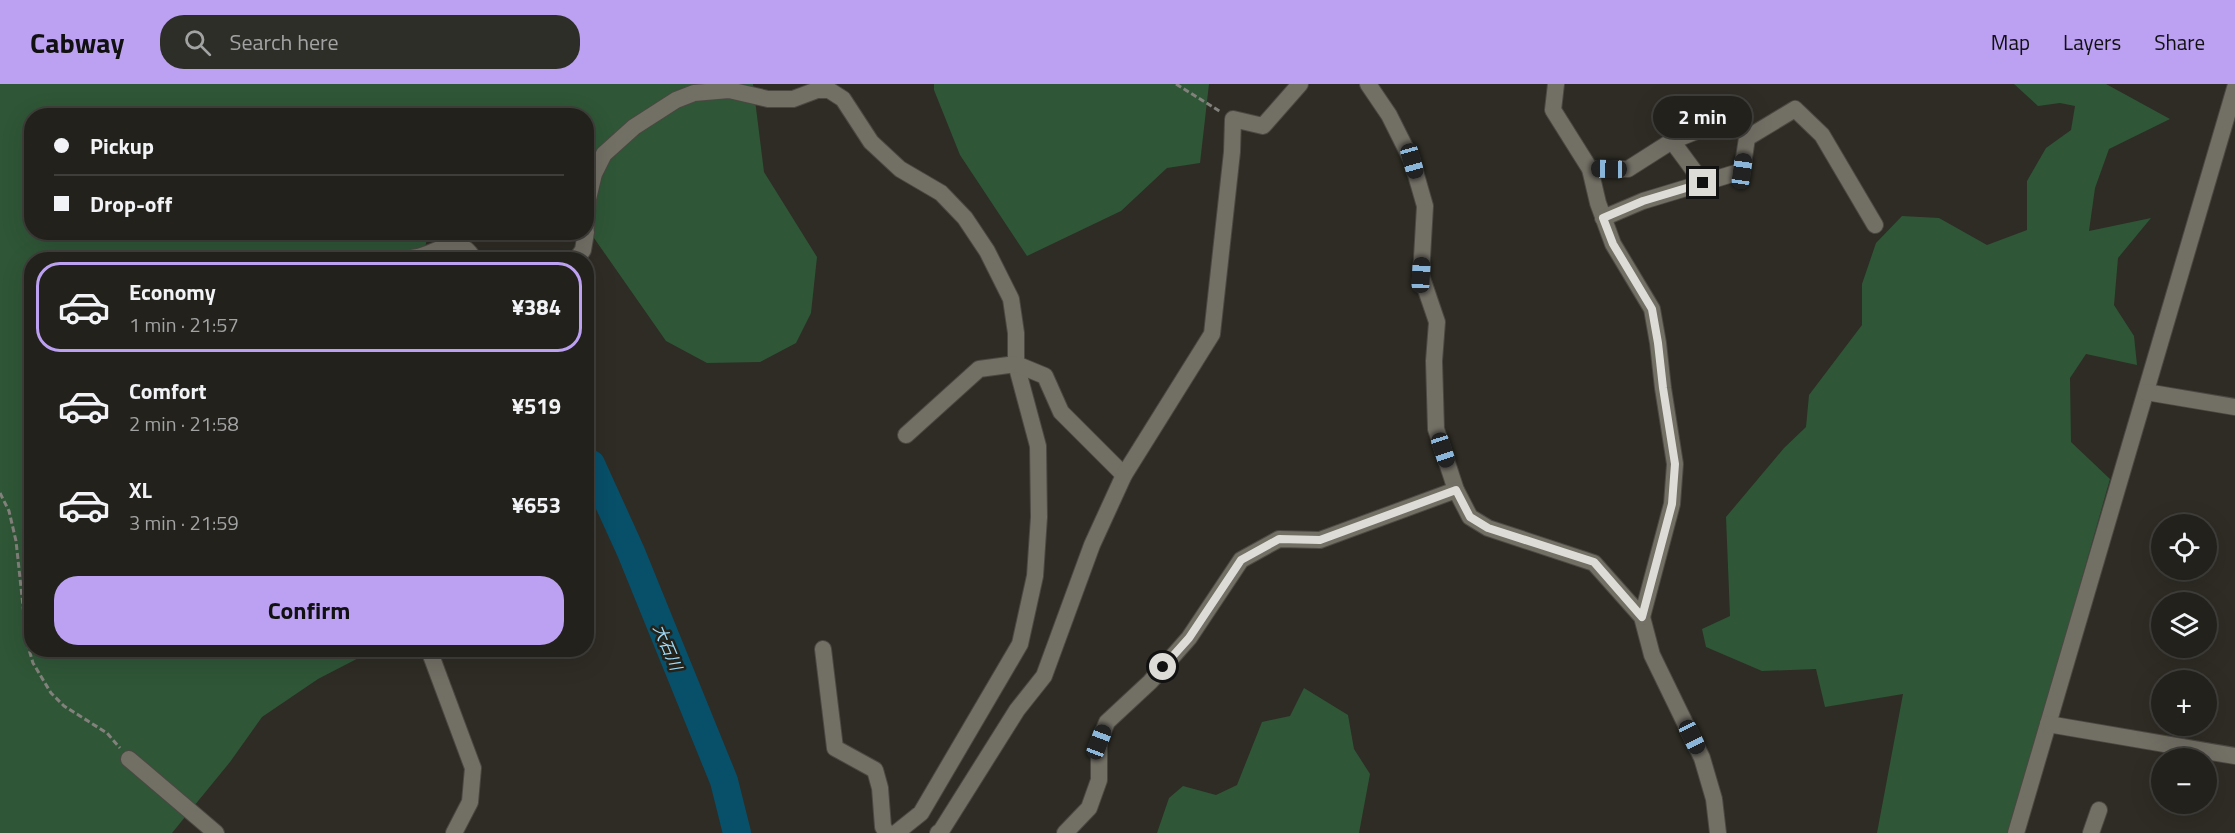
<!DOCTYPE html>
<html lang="en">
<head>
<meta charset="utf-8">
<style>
	body { margin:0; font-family:"Titillium Web","Noto Sans JP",sans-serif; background:#2e2e28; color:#f1f3f6; height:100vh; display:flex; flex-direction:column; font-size:22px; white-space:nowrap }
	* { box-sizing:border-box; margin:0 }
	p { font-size:20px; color:#a2a3a3 }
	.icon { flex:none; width:33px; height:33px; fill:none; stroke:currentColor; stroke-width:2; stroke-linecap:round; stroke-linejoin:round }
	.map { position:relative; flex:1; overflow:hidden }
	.panel { position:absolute; left:24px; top:168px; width:570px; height:405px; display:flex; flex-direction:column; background:#22211b; border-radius:24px; box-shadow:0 6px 24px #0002,0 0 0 2px #3f3e3a }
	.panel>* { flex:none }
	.top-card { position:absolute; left:24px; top:24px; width:570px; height:132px; border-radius:24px; box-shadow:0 6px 24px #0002,0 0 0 2px #3f3e3a; display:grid; align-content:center; height:132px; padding:0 30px; background:#22211b }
	.buttons { position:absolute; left:2151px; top:430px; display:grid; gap:12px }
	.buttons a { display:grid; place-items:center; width:66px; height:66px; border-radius:50%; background:#22211b; box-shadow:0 6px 24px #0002,0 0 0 2px #3f3e3a; font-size:30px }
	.end { position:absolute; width:27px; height:27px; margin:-14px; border:8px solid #dedcd7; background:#111; box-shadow:0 0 0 3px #111 }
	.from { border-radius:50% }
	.bubble { position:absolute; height:42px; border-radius:21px; background:#22211b; box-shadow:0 6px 24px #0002,0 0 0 2px #3f3e3a; font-size:20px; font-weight:700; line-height:42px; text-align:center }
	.car { position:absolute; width:18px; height:36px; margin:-18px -9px; border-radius:8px; box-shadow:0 0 4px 2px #0007; background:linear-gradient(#222 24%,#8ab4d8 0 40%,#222 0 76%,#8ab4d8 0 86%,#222 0) }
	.top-card b { display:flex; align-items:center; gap:21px; height:57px; font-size:22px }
	.top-card b+b { border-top:2px solid #3f3e3a }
	.top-card i { width:15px; height:15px; background:#f1f3f6 }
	ul { padding:10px 0 0; list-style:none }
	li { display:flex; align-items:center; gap:18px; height:90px; margin:0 12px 9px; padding:0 18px; border:3px solid transparent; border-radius:24px }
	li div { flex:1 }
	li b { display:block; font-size:22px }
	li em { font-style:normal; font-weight:700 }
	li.selected { border-color:#bca0f2 }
	li>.icon { width:54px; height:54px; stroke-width:1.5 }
	.action { display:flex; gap:12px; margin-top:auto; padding:12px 30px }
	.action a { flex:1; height:69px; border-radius:24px; background:#bca0f2; color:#111; font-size:24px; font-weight:700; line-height:69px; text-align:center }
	header { display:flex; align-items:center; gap:36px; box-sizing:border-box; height:84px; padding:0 30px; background:#bca0f2; color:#111 }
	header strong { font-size:28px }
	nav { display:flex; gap:33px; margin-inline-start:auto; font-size:21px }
	.search { width:420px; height:54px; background:#2e2e28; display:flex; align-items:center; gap:15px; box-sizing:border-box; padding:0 21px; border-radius:24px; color:#a2a3a3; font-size:22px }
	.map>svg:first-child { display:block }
</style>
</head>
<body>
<header>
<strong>Cabway</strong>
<div class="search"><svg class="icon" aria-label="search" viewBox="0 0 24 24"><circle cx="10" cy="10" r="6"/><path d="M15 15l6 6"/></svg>Search here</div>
<nav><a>Map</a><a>Layers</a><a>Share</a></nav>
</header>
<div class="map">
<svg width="2235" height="749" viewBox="0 0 2235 749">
	<rect width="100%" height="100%" fill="#2e2c24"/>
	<g fill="#2f5637">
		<polygon points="0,0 753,0 764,88 817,173 811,229 796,259 760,278 707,279 666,257 587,144 586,32 32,32 32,148 428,149 423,175 32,176 32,566 374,566 318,595 262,633 230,678 172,749 0,749"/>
		<polygon points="934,0 1209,0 1200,79 1167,84 1121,127 1027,172 960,71 934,6"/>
		<polygon points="2014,0 2106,0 2170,35 2109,65 2095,104 2089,147 2151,134 2118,174 2114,221 2134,252 2137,281 2086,270 2070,294 2071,358 2110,395 2010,749 1877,749 1903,610 1825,623 1816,585 1762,587 1706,563 1702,545 1730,532 1726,433 1784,364 1806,343 1809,311 1862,241 1862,200 1876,159 1902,132 1939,134 1987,161 2027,146 2027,97 2046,64 2071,46 2075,22 2060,19 2038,22"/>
		<polygon points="1304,604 1348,631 1354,665 1370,690 1359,749 1157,749 1169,714 1183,702 1216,711 1237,701 1262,638 1290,632"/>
	</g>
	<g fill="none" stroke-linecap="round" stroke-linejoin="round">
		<polyline stroke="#084f69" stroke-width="28" points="591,380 631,468 724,697 737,749"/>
		<g stroke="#4b4842" stroke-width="18">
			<g id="minor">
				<polyline points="1368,0 1389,31 1412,77 1425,122 1421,191 1437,238 1434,277 1436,345 1456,406 1470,433 1488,444 1594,479 1642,533 1652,571 1702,674 1714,715 1718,749"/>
				<polyline points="1556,0 1553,26 1590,85 1598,119 1613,160 1652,225 1658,259 1663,304 1675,380 1672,420 1642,533"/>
				<polyline points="1672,57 1703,99"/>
				<polyline points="1590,85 1628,85 1672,57 1744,28"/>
				<polyline points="1603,134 1643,117 1742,87 1747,54 1795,25 1822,51 1875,141"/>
				<polyline points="586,142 588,115 594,90 604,70 634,43 676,16 694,9 729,6 768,15 793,15 817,6 829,6 843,15 871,58 900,85 941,109 965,134 987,167 1011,215 1016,249 1016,280 1038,362 1039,433 1035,492 1020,560 921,729 896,749"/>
				<path d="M398,176C405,175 411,174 418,173C438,168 461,149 474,176"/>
				<polyline points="576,176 583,166 586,148"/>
				<polyline points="906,351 979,285 1016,280 1045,292 1061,328 1124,391"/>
				<polyline points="823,565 835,664 875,686 880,704 883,743 887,749"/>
				<polyline points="429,566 473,684 470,718 454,749"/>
				<polyline points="129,675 216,749"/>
				<polyline points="938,749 941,747 1017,626 1044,592 1092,461 1124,391 1212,250 1232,68 1233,35 1263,42 1300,0"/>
				<polyline points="1065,749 1089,724 1099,696 1099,658 1107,638 1150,598 1189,554 1241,476 1279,455 1320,456 1456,406"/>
				<polyline points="2016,749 2235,4"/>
				<polyline points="2091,749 2099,726"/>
			</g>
		</g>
		<g stroke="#4b4842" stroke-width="18">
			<g id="tertiary">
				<polyline points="2146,308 2235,323"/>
				<polyline points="2048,640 2235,672"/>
			</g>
		</g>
		<g stroke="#83817b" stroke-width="3" stroke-dasharray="6 3" stroke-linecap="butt">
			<polyline points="1176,0 1221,28"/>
			<polyline points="0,409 9,427 16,457 27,559 33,579 51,609 64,622 107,649 120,664"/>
		</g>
		<use href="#minor" stroke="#726f65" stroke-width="16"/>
		<use href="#tertiary" stroke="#726f65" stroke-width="16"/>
	</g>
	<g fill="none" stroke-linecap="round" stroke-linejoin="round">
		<polyline stroke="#dedcd7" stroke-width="8" points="1163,583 1189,554 1241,476 1279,455 1320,456 1456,406 1470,433 1488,444 1594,478 1642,533 1672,420 1675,380 1663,304 1658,259 1652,225 1613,160 1603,134 1643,117 1703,99"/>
	</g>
	<g text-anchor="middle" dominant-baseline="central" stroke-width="5" stroke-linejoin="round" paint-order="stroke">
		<g font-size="16" font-style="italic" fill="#9fddfb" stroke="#25221a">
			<text transform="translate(668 563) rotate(67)">大石川</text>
		</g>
	</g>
</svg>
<div class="buttons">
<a><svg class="icon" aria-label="locate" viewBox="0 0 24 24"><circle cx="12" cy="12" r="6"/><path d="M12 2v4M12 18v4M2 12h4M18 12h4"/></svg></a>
<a><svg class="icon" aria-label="layers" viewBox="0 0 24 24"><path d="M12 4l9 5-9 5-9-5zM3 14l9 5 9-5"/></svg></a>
<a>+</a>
<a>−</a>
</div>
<i class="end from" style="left:1163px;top:583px"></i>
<i class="end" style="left:1703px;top:99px"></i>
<div class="bubble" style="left:1653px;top:12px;width:99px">2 min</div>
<i class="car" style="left:1412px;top:77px;rotate:164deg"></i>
<i class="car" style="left:1609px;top:85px;rotate:271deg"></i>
<i class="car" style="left:1742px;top:87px;rotate:8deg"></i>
<i class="car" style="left:1421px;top:191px;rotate:3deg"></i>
<i class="car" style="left:1443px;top:366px;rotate:162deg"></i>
<i class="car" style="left:1692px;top:653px;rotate:154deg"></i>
<i class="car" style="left:1099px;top:658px;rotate:21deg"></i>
<div class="top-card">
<b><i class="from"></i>Pickup</b>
<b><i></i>Drop-off</b>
</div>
<section class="panel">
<ul>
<li class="selected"><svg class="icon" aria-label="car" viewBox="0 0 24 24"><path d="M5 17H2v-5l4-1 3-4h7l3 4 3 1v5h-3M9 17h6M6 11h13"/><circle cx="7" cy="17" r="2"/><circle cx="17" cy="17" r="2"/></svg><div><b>Economy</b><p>1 min · 21:57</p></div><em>¥384</em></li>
<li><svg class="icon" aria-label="car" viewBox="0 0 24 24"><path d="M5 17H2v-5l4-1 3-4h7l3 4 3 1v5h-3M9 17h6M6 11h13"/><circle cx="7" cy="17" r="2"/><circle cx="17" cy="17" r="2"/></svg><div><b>Comfort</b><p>2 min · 21:58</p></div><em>¥519</em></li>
<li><svg class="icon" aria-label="car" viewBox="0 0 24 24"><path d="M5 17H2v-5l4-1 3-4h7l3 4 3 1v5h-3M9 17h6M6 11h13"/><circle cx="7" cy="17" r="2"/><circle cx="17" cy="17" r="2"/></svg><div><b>XL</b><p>3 min · 21:59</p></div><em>¥653</em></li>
</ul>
<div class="action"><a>Confirm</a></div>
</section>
</div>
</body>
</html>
